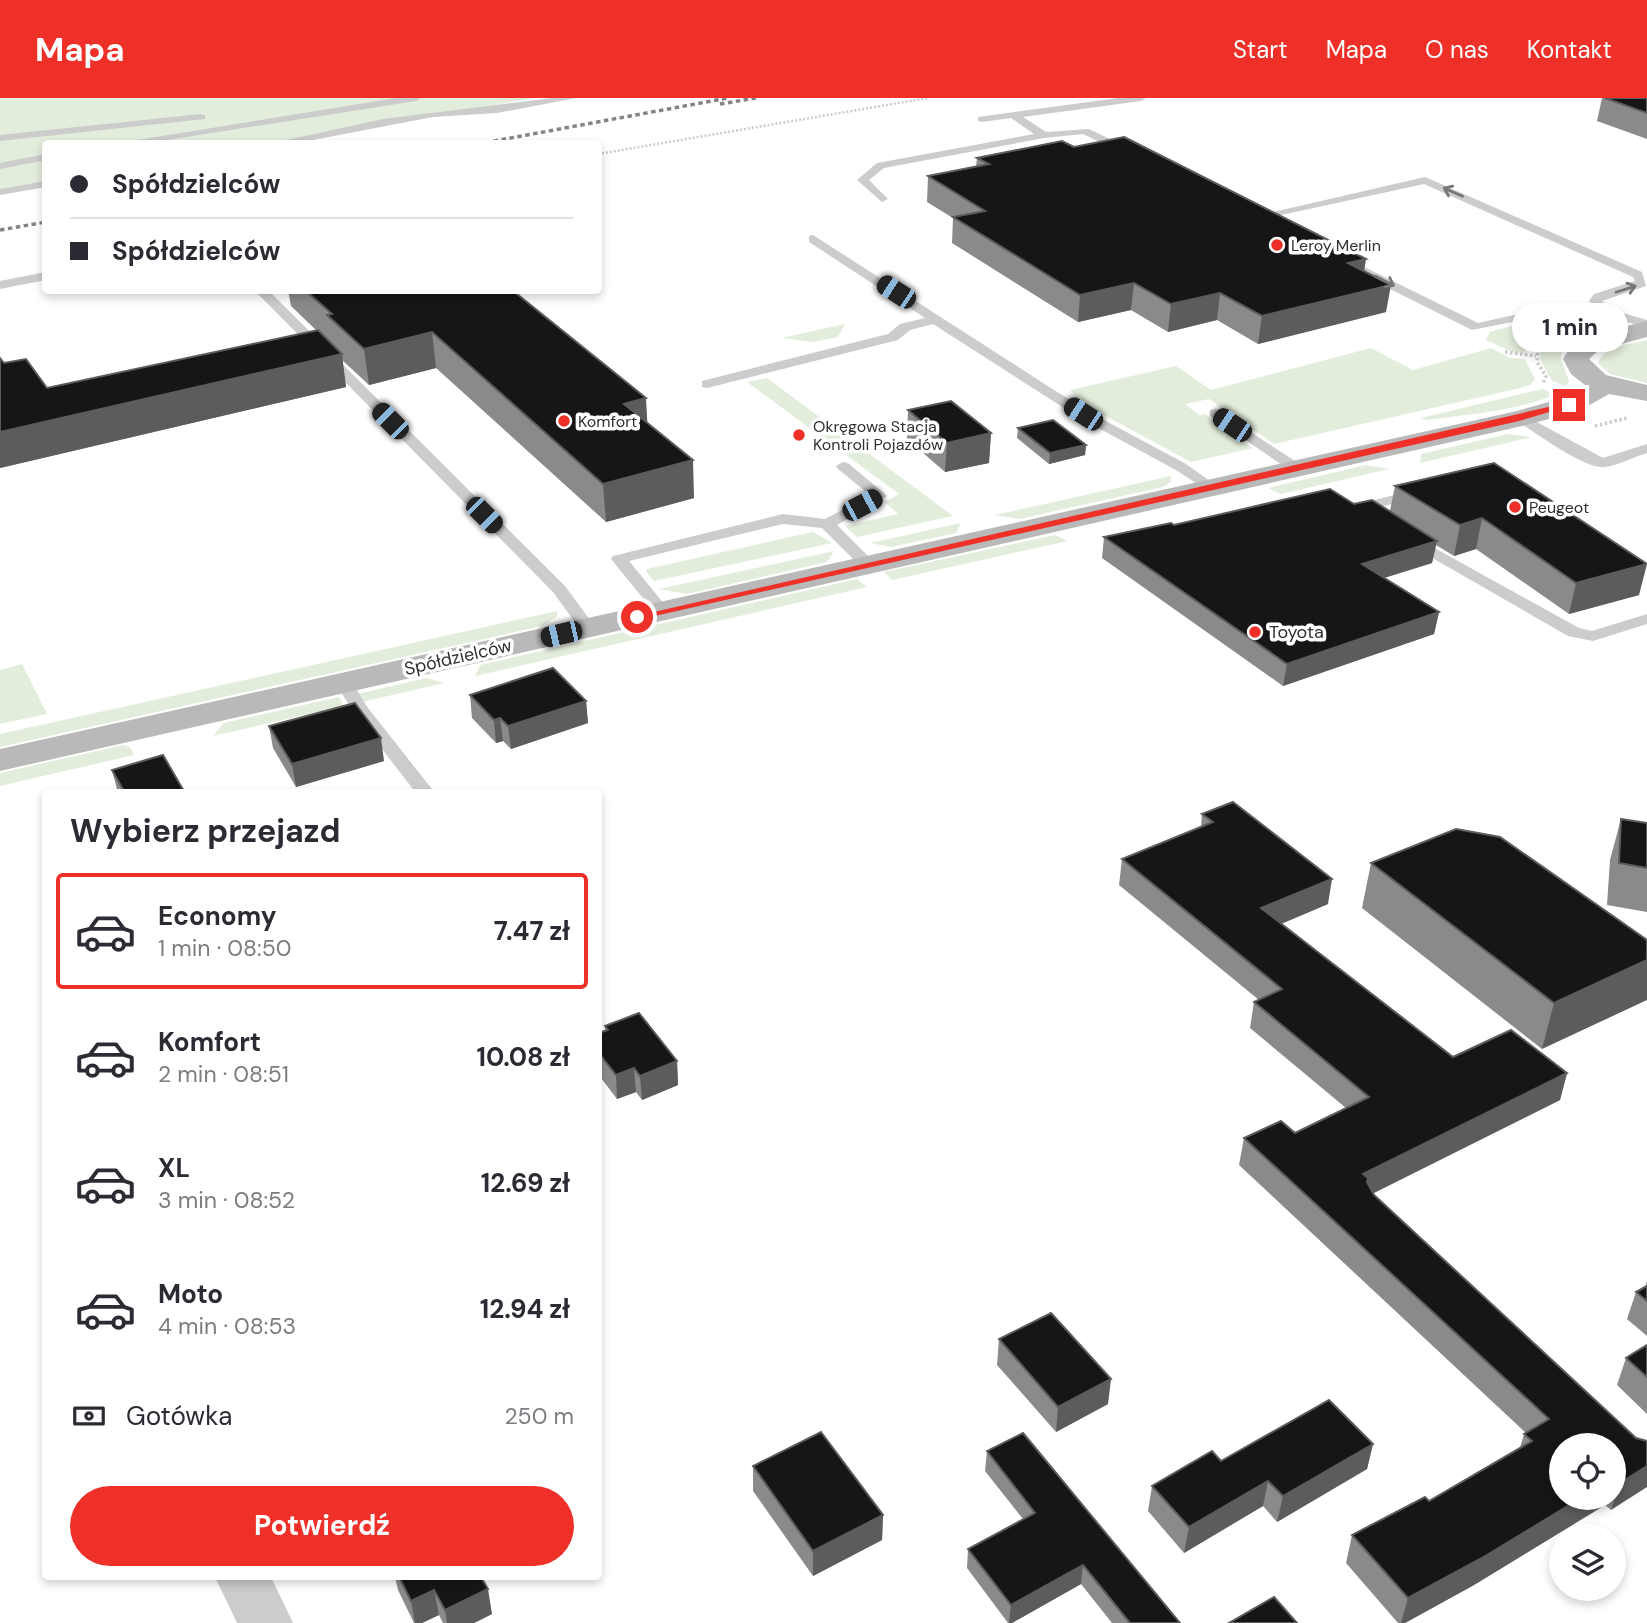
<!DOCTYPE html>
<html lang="pl">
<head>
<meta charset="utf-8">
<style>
	body { margin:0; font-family:"DM Sans",sans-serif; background:#f2f2f3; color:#2b2b33; height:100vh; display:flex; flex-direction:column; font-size:26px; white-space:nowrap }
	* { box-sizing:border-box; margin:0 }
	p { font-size:23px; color:#7c7c81 }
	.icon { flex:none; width:38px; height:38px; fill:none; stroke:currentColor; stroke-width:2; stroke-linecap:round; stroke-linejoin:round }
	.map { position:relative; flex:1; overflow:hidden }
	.drawer { position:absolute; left:42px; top:691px; width:560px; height:791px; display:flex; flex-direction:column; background:#fff; border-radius:7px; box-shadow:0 4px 10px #0003 }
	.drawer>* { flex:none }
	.banner { position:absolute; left:42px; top:42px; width:560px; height:154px; border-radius:7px; box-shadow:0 4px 10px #0003; display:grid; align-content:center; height:154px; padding:0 28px; background:#fff }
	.fabs { position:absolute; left:1549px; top:1335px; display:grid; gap:14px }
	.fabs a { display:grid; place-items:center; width:77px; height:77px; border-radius:50%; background:#fff; box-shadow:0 4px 10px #0003; font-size:35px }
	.end { position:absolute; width:32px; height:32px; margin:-16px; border:9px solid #ef3028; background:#fff; box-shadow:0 0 0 4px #fff }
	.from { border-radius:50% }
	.bubble { position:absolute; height:49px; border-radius:24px; background:#fff; box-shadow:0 4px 10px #0003; font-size:23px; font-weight:700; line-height:49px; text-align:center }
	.car { position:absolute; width:21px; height:42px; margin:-21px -10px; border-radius:9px; box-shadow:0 0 5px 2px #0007; background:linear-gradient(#222 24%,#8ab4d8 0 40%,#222 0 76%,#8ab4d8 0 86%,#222 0) }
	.banner b { display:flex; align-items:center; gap:24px; height:66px; font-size:26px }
	.banner b+b { border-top:2px solid #e1e1e2 }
	.banner i { width:18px; height:18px; background:#2b2b33 }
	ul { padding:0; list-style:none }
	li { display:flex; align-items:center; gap:21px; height:116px; margin:0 14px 10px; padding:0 14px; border:4px solid transparent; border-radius:7px }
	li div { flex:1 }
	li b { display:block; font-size:26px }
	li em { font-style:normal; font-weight:700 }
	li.active { border-color:#ef3028 }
	li>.icon { width:63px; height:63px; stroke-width:1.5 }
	h2 { padding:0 28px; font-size:32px; line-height:84px }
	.pay { display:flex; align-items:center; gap:18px; height:77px; padding:0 28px; font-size:26px }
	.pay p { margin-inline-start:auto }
	.primary-button { display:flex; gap:14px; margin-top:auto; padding:14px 28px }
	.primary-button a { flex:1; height:80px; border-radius:42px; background:#ef3028; color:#fff; font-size:28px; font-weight:700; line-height:80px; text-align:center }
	header { display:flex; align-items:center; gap:42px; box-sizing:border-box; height:98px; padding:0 35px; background:#ef3028; color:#fff }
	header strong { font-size:33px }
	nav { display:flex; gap:38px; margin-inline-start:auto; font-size:24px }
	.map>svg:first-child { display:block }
</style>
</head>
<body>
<header>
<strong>Mapa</strong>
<nav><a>Start</a><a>Mapa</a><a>O nas</a><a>Kontakt</a></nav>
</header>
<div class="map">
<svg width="1647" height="1525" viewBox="0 0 1647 1525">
	<rect width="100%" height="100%" fill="#fff"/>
	<g fill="#e3eddc">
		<polygon points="0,0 534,0 285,45 46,46 45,89 0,96"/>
		<polygon points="1539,220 1561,223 1562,227 1535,238 1524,255 1512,254 1486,242 1490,234"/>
		<polygon points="845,226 838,239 813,244 781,240"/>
		<polygon points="1578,230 1581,236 1562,250 1561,261 1569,283 1566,288 1552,283 1540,261 1541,249 1552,239"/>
		<path d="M1647,242V285L1610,276L1598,265C1603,248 1631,246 1647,242Z"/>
		<polygon points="1371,250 1413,272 1491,250 1510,260 1525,261 1535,281 1530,287 1516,291 1274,346 1209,301 1185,306 1199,317 1205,316 1253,350 1191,364 1085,307 1070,292 1176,268 1211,292"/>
		<polygon points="767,280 953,418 857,439 845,428 898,416 885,404 899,396 747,284"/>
		<path d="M1542,291L1557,296C1515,313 1470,316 1426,322L1421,320Z"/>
		<polygon points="1508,336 1532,339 1420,365 1421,356"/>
		<polygon points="1366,367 1389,371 1281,396 1268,390"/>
		<polygon points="1171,378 1171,384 1163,389 1019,421 995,417"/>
		<polygon points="961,425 956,435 891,449 870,445"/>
		<polygon points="813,434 832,445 654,483 646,474 647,471"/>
		<polygon points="1055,437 1068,443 892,482 884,474"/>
		<polygon points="834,453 827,464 687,496 659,491"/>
		<polygon points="857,481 867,489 475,578 480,567"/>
		<polygon points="557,513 557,519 542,528 0,649 0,636"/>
		<polygon points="22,566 47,616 0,626 0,572"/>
		<polygon points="427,580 444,585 362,604 357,596"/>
		<polygon points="339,599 344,608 213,638 224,625"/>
		<polygon points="123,647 130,649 134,657 0,688 0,675"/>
	</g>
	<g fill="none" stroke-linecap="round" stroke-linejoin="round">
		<g stroke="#ccc" stroke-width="2.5" stroke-dasharray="2 2" stroke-linecap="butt">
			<polyline points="598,56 928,0"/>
			<polyline points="1537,251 1546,240"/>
		</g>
		<g stroke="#ccc" stroke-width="3.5" stroke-dasharray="2.5 2.5" stroke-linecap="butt">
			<polyline points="1538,250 1537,264 1546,278 1543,286"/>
			<polyline points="1505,254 1536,258"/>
			<polyline points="1595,328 1627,320"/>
		</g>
		<g fill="#ccc" fill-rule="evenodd">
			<polygon points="396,0 421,0 416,3 142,46 113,46"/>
			<polygon points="552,0 576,0 497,15 433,19 292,46 268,46 383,21"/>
			<polygon points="1118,0 1146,0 1141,3 1023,19 1046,34 1089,31 1135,53 1135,57 1127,57 1083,36 1044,40 884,70 869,82 888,101 882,104 857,82 877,65 1034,36 1011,20 982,24 978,23 978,19"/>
			<polygon points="201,16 205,17 205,21 0,43 0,37"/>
			<polygon points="46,56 46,62 0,71 0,65"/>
			<polygon points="1425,79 1642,174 1646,188 1602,203 1616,213 1647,222 1647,230 1607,218 1589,203 1594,196 1635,183 1633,179 1424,86 1258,122 1252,119"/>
			<polygon points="46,83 46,89 0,97 0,91"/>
			<polygon points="813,137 1054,292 1104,322 1186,366 1220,390 1213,394 1208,393 1176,372 1078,319 933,226 910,232 898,242 707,290 702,289 702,283 888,236 900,226 925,220 809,144 809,138"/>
			<polygon points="1342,158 1478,225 1527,214 1560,213 1580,218 1594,227 1608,243 1601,247 1596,246 1584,232 1559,220 1527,221 1472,232 1338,165 1336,162"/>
			<polygon points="46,174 46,182 0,191 0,183"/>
			<polygon points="254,192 268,192 565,488 596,530 594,534 582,534 553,494"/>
			<polygon points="1215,311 1301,367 1303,370 1301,373 1291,373 1210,318 1210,312"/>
			<path d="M1522,316L1603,360L1647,346V355C1634,359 1619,367 1605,369C1585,372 1535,334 1517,323V317Z"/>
			<polygon points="843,364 848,365 887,398 837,427 874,464 876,467 874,470 862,470 822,430 783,426 629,463 670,513 662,518 656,516 611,461 613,458 783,416 825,421 870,397 838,371 836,368"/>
			<polygon points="1415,392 1422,396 1420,399 1376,410 1384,419 1381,422 1371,422 1359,413 1366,404"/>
			<polygon points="1413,438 1579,530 1592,533 1647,516 1647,526 1593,543 1568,538 1408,446 1405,443 1408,440"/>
			<polygon points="344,580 350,581 368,610 435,695 416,695 355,616 335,585"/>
		</g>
		<polygon fill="#ccc" fill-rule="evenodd" points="215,1479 271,1479 293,1525 237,1525"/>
		<polygon fill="#b9b9b9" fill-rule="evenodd" points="1647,223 1647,239 1599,252 1589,261 1606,277 1647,287 1647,303 1609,296 1579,313 1522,328 0,673 0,651 1517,313 1559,301 1585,287 1571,276 1563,261 1573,245 1581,240"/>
		<g stroke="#848484" stroke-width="3.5" stroke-dasharray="4.5 3.5" stroke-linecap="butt">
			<polyline points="720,6 756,0"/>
			<polyline points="478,46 728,0"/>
			<polyline points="0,132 46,124"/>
		</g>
	</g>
	<g fill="#8a8a8a" fill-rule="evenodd">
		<polygon points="1602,0 1647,0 1647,41 1597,23"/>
		<polygon points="1074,49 1364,173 1386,214 1258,246 1217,222 1168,234 1131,212 1078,224 952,145 953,120 927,104 928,78 976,69 977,60"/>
		<polygon points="288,192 512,192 648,325 694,400 606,424 436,270 369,287 342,262 346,289 0,370 0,260 4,265 47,290 317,233 291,208"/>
		<polygon points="908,312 991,335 989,365 945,374 907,341"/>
		<polygon points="1018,330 1086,347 1085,357 1049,366 1017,340"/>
		<polygon points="1494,365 1639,497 1569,516 1476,451 1454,458 1436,447 1432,465 1384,480 1439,514 1434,536 1283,588 1102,460 1104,439 1174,427 1390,413 1395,388"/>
		<polygon points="470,597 586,603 588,625 511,651 503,643 496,645 472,620"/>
		<polygon points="269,628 384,663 296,689 273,650"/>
		<polygon points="112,672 185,695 118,695"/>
		<path d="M1202,716L1328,806L1281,826L1453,959L1567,975L1560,1002L1373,1095L1636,1340L1647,1343L1611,1412L1605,1407L1474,1487L1405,1525H1398L1346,1465L1352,1437L1429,1403L1520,1350L1524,1336L1526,1335L1239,1067L1244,1040L1295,1035L1346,1010L1250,930L1254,904L1259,902L1119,787L1122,761L1201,729ZM1614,1348V1400H1561Z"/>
		<polygon points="1621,721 1647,725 1647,814 1607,807 1610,762"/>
		<polygon points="1371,765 1647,842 1542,951 1362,810"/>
		<polygon points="605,928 677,963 678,987 642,1002 636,994 617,1001 598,976 598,935 605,933"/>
		<polygon points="1647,1183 1647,1238 1627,1221 1636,1194 1645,1189"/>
		<polygon points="999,1241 1108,1306 1056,1334 997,1267"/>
		<polygon points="1647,1247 1647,1316 1617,1287 1626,1260"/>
		<polygon points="1373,1346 1367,1371 1277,1424 1263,1408 1184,1455 1148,1413 1152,1388 1221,1363"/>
		<polygon points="987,1353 1180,1525 1112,1525 1081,1486 1012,1525 1008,1525 967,1470 968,1451 1023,1421 985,1373"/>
		<polygon points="753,1368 883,1417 882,1442 813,1478 753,1393"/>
		<polygon points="395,1479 481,1479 492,1516 474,1525 443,1525 439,1517 422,1525 414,1525 398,1492"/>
	</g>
	<g fill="#5c5c5c">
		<polygon points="1366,161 1362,187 1348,165"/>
		<polygon points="1134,185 1131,212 1078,224 1080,197"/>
		<polygon points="1391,187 1386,214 1258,246 1262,218"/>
		<polygon points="1220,195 1217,222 1168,234 1171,206"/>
		<polygon points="432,234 436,270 369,287 364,251"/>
		<polygon points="342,256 346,289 0,370 0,334"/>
		<polygon points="646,300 648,337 624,306"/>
		<polygon points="991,335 989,365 945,374 947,345"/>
		<polygon points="1086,347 1085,357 1049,366 1050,355"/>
		<polygon points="693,362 694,400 606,424 603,386"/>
		<polygon points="1482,420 1476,451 1454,458 1460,427"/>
		<polygon points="1437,443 1432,465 1358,488 1362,466"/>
		<polygon points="1647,466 1639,497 1569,516 1576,485"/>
		<polygon points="1439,514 1434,536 1283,588 1287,566"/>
		<polygon points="586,603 588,625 511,651 508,628"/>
		<polygon points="500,620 503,643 496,645 494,622"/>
		<polygon points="381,640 384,663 296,689 292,666"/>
		<polygon points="1332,781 1328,806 1257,836 1261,810"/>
		<polygon points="1647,862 1647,902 1542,951 1554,905"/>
		<polygon points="677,963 678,987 642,1002 640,978"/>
		<polygon points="634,970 636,994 617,1001 616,977"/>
		<polygon points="1567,975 1560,1002 1358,1103 1363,1076"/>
		<polygon points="1111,1281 1108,1306 1056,1334 1058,1309"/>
		<polygon points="1373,1346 1367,1371 1277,1424 1283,1398"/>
		<polygon points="1647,1368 1647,1389 1611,1412 1620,1385"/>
		<polygon points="1268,1383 1263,1408 1184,1455 1189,1429"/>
		<polygon points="1581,1400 1607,1400 1605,1407 1474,1487 1405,1525 1401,1525 1408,1500"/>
		<polygon points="883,1417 882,1442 813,1478 813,1453"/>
		<polygon points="1083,1467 1081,1486 1012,1525 1009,1525 1011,1507"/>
		<polygon points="488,1491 492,1516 474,1525 447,1525 445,1512"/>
		<polygon points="434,1492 439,1517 422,1525 415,1525 411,1503"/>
	</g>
	<g fill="#161616" stroke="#5c5c5c" stroke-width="2">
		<polygon points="1605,0 1647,0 1647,15"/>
		<polygon points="1124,39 1366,161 1348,165 1391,187 1262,218 1220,195 1171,206 1134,185 1080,197 953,119 985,113 928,78 989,66 977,60 1062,43 1074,49"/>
		<polygon points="305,192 512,192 646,300 624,306 693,362 603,386 432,234 364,251 327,217 332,216"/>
		<polygon points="318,232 342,256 0,334 0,260 4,265 26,261 47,290"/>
		<polygon points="951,303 991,335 947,345 908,312"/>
		<polygon points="1053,322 1086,347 1050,355 1018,330"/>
		<polygon points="1494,365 1647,466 1576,485 1482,420 1460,427 1395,388"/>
		<polygon points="1330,391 1354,406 1372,402 1437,443 1362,466 1439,514 1287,566 1104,439 1171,425 1174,427"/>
		<polygon points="553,570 586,603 508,628 500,620 494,622 470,597"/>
		<polygon points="355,605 381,640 292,666 269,628"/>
		<polygon points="163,657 185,695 125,695 112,672"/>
		<polygon points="1233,704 1332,781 1261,810 1453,959 1511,932 1567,975 1363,1076 1368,1080 1367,1084 1374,1097 1636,1340 1647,1343 1647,1368 1620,1385 1615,1379 1614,1380 1614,1348 1561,1348 1561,1400 1581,1400 1482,1460 1408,1500 1352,1437 1425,1399 1429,1403 1532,1343 1524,1336 1549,1321 1244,1040 1281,1023 1295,1035 1369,999 1254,904 1282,891 1122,761 1213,724 1202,716"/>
		<polygon points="1621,721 1647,725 1647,770 1619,765"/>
		<polygon points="1456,731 1500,739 1647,842 1647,862 1554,905 1371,765"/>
		<polygon points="639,915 677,963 640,978 634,970 616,977 598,954 598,935 608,932 605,928"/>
		<polygon points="1647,1188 1647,1203 1636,1194"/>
		<polygon points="1051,1215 1111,1281 1058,1309 999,1241"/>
		<polygon points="1647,1247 1647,1279 1626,1260"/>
		<polygon points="1329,1302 1373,1346 1283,1398 1268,1383 1189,1429 1152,1388 1212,1353 1221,1363"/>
		<polygon points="821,1334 883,1417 813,1453 753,1368"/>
		<polygon points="1023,1335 1180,1525 1130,1525 1083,1467 1011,1507 968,1451 1035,1415 987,1353"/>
		<polygon points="399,1479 481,1479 488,1491 445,1512 434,1492 411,1503"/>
		<polygon points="1274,1499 1297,1525 1229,1525"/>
	</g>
	<defs><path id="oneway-shaft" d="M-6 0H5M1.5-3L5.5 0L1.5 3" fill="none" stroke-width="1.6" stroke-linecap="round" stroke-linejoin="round" transform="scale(1.75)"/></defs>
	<g stroke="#767676">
		<use href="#oneway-shaft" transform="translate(1453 94) rotate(-156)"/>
		<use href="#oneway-shaft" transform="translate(1385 183) rotate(27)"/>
		<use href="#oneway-shaft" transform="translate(1626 191) rotate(-18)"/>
	</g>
	<polygon fill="#ef3028" points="1566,305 1573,307 1519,323 637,522 632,519"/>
	<g fill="#ef3028" stroke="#fff" stroke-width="2.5">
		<circle cx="1277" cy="147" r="7"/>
		<circle cx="564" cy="323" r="7"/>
		<circle cx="799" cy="337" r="7"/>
		<circle cx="1515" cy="409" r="7"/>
		<circle cx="1255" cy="534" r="7"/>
	</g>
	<g text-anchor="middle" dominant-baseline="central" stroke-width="7" stroke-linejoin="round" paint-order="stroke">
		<g font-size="16" fill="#2f2f2f" stroke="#fff" text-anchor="start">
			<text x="1291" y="147">Leroy Merlin</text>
			<text x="578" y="323">Komfort</text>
			<text x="813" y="328">Okręgowa Stacja<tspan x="813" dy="18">Kontroli Pojazdów</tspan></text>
			<text x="1529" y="409">Peugeot</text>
		</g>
		<g font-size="18" fill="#2f2f2f" stroke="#fff" text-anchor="start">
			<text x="1269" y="534">Toyota</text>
		</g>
		<g font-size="18" fill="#2f2f2f" stroke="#fff">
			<text transform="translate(458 559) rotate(-13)">Spółdzielców</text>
		</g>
	</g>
</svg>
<div class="fabs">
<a><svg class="icon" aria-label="locate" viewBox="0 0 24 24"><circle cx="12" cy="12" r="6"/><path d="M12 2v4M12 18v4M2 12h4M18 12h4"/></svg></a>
<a><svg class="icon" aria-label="layers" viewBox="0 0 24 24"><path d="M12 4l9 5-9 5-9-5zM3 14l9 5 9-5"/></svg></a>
</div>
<i class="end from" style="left:637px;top:519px"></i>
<i class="end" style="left:1569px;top:307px"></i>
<div class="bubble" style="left:1512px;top:205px;width:116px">1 min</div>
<i class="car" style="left:896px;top:194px;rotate:303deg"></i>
<i class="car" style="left:1083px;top:316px;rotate:303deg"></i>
<i class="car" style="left:390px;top:323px;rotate:315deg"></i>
<i class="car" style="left:1232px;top:327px;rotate:304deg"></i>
<i class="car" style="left:862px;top:407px;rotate:62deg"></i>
<i class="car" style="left:484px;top:417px;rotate:135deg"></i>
<i class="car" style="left:561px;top:536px;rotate:257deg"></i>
<div class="banner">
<b><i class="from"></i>Spółdzielców</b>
<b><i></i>Spółdzielców</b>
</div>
<section class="drawer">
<h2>Wybierz przejazd</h2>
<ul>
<li class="active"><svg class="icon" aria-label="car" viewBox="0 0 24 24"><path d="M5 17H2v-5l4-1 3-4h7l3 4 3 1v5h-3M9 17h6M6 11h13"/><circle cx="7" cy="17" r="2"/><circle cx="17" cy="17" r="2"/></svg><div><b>Economy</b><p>1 min · 08:50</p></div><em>7.47 zł</em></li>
<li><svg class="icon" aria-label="car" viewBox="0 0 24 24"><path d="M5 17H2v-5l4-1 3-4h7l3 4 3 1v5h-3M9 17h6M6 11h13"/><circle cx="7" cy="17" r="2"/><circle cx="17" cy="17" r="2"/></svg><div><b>Komfort</b><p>2 min · 08:51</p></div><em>10.08 zł</em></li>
<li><svg class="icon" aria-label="car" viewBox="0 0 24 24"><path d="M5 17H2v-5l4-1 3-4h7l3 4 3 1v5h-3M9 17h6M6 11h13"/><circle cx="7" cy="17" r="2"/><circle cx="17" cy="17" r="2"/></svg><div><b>XL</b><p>3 min · 08:52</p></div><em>12.69 zł</em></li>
<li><svg class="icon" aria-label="car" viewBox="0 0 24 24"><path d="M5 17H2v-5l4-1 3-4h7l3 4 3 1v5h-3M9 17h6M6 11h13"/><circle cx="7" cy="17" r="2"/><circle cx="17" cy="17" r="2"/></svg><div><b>Moto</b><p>4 min · 08:53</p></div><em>12.94 zł</em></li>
</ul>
<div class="pay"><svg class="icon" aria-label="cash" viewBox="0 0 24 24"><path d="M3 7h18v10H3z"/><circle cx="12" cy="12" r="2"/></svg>Gotówka<p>250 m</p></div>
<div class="primary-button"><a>Potwierdź</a></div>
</section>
</div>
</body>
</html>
